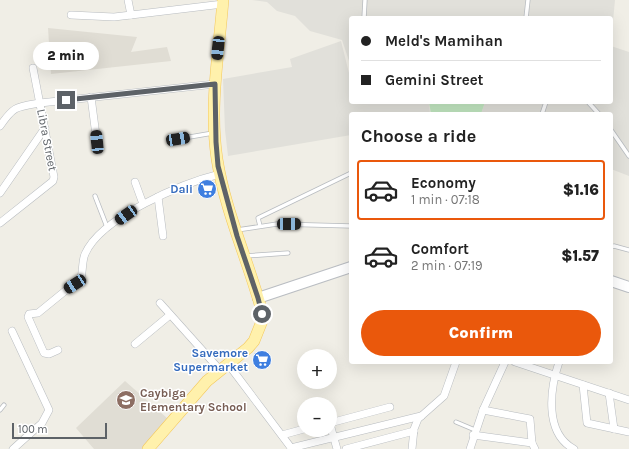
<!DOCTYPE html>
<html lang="en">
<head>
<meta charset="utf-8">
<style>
	body { margin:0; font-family:Karla,sans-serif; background:#f2f2f2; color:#222; height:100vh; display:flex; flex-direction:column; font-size:15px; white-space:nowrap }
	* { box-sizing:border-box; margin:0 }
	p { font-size:13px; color:#767676 }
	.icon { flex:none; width:22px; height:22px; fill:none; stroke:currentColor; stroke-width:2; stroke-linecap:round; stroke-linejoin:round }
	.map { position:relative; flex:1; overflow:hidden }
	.panel { position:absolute; left:349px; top:112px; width:264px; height:252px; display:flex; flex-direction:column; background:#fff; border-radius:4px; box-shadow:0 4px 16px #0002 }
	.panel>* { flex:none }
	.top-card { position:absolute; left:349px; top:16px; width:264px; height:88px; border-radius:4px; box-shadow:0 4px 16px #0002; display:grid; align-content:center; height:88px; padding:0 12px; background:#fff }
	.controls { position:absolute; left:297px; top:349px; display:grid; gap:8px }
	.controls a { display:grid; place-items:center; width:40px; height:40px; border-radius:50%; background:#fff; box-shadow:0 4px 16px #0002; font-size:20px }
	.scale { position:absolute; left:12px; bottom:10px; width:95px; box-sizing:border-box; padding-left:4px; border:2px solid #5d6267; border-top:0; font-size:11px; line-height:14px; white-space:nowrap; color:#5d6267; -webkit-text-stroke:3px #fff; paint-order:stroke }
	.end { position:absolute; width:18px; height:18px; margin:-9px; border:5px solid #5d6267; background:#fff; box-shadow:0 0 0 2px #fff }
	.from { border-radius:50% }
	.bubble { position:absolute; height:28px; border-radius:14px; background:#fff; box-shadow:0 4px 16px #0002; font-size:13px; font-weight:800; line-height:28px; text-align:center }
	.car { position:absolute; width:12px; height:24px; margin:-12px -6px; border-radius:5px; box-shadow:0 0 3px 1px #0007; background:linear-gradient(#222 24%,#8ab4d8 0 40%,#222 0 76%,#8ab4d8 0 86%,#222 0) }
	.top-card b { display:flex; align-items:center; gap:14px; height:38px; font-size:15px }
	.top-card b+b { border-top:1px solid #e0e0e0 }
	.top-card i { width:10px; height:10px; background:#222 }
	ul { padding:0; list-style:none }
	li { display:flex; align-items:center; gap:12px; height:60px; margin:0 8px 6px; padding:0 4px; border:2px solid transparent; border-radius:4px }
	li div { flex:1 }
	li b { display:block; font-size:15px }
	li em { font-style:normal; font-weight:800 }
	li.on { border-color:#ea580c }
	li>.icon { width:36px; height:36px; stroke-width:1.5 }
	h2 { padding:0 12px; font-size:18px; line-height:48px }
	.cta { display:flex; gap:8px; margin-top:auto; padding:8px 12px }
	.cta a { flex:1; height:46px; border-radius:24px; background:#ea580c; color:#fff; font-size:16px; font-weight:800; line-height:46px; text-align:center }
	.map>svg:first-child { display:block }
</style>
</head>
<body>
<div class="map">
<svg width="629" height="449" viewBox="0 0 629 449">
	<rect width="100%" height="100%" fill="#f0eee6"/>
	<g fill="#e1e0da">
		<polygon points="252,0 615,0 611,42 611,18 351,18 351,67 342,40 310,31 295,16 277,11 267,2"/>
		<polygon points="341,41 349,73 351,72 351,102 429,102 430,114 351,114 351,135 228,156 225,130 223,79 292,67 290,59"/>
		<polygon points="611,46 629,52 629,176 611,169 611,114 481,114 485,102 611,102"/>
	</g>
	<g fill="#e0ddd4">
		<polygon points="48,28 137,37 131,52 167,47 171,61 51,74"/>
		<polygon points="125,381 168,419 142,449 94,449 76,428"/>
	</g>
	<polygon fill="#c3e8c2" points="429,102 485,102 481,114 431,114"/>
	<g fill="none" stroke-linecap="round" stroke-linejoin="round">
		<g stroke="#b8bcc0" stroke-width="5">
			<g id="lane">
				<polyline points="364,18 365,0"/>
				<polyline points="526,18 528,0"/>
				<polyline points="588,102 599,114"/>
				<polyline points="542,114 546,102"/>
				<polyline points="611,130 629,156"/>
				<polyline points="178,139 213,133"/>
				<polyline points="95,196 107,227"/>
				<polyline points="260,226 258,218 351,173"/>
				<polyline points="237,230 277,224 351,226"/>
				<polyline points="611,247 614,246 629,250"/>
				<polyline points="245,256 288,253"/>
				<polyline points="0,410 4,405"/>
				<polyline points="456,422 475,430"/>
			</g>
		</g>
		<g stroke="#b8bcc0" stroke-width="8">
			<g id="street">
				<polyline points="128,0 131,15 223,4"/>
				<polyline points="71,15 114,17 131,15"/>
				<polyline points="91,97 97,143"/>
				<path d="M0,126C14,106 16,107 40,103L215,84"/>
				<polyline points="135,182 143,204"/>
				<polyline points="0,193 45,128"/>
				<polyline points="158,197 163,236"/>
				<polyline points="0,223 53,181 54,177 33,68"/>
				<polyline points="160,303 220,370"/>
				<polyline points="12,331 49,410 42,423 13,449"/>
				<polyline points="135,344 170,315"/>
				<path d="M58,350L49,354L44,353L28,317L29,314L38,313L81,278C83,270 82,261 85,254C101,217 183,183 220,174"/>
				<polyline points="515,362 629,400"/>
				<path d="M559,362C550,389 544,433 574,449"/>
				<polyline points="228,364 292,449"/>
				<polyline points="583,385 587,423 629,432"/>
				<polyline points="609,393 614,429"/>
				<polyline points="483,410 530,419 532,443 535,449"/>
				<polyline points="330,423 390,407"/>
				<polyline points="330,424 337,449"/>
				<polyline points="282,435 304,429"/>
				<polyline points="473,435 532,443"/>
				<polyline points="291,448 421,416"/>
				<polyline points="346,449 414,431"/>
				<polyline points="412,449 414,429 418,419 444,396 456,362"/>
				<polyline points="470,449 483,410 505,362"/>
			</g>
		</g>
		<g stroke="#b9bdc2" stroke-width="12">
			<g id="secondary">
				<polyline points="611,281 629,287"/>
				<polyline points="258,298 351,267"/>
			</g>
		</g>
		<g stroke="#f4c85b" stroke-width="12">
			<path id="primary" d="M148,449L207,381L248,348L254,341L262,321L261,308C247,258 225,210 217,159C209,106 219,52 223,0"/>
		</g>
		<use href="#lane" stroke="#fff" stroke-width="3.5"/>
		<use href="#street" stroke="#fff" stroke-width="7"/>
		<use href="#secondary" stroke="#fff" stroke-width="10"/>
		<use href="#primary" stroke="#fff1ac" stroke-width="11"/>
	</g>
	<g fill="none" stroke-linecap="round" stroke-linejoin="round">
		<polyline stroke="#5d6267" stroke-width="5" points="66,100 215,84 216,142 218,166 237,236 258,298 262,314"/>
	</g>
	<defs>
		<g id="supermarket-disc" transform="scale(1)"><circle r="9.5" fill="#3f7fe0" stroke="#fff"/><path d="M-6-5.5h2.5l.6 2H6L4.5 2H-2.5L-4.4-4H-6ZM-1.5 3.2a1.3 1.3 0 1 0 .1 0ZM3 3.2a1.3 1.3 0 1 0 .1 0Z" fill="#fff"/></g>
		<g id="school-disc" transform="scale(1)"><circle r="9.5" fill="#8d6e63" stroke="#fff"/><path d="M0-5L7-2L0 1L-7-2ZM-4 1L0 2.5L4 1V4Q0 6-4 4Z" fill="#fff"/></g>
	</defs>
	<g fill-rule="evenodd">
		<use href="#supermarket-disc" x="207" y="189"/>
		<use href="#supermarket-disc" x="262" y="360"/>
		<use href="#school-disc" x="126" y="400"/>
	</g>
	<g text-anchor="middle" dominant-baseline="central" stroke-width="3" stroke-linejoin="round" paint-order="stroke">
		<g font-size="12" fill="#5d6267" stroke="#fff">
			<text transform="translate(47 140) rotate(79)">Libra Street</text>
		</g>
		<g font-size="12" font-weight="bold" fill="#366cbe" stroke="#fff" text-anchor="end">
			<text x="193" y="189">Dali</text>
			<text x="248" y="353">Savemore<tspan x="248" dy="14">Supermarket</tspan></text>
		</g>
		<g font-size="12" font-weight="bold" fill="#785e54" stroke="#fff" text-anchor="start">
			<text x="140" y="393">Caybiga<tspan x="140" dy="14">Elementary School</tspan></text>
		</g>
	</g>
</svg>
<div class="controls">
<a>+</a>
<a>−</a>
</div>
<div class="scale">100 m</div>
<i class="end from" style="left:262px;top:314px"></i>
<i class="end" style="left:66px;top:100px"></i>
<div class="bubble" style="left:33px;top:42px;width:66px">2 min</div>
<i class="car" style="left:218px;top:48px;rotate:186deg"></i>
<i class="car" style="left:178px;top:139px;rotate:80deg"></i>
<i class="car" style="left:97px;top:142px;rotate:354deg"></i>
<i class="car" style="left:126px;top:215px;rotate:235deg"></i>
<i class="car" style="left:289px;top:224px;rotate:90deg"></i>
<i class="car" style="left:75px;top:284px;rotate:237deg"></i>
<div class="top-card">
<b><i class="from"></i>Meld's Mamihan</b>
<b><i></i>Gemini Street</b>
</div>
<section class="panel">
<h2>Choose a ride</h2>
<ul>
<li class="on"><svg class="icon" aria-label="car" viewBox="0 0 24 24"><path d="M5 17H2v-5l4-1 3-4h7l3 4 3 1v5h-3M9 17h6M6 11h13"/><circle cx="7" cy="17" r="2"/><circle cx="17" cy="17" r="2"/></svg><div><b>Economy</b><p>1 min · 07:18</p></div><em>$1.16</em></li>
<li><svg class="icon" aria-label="car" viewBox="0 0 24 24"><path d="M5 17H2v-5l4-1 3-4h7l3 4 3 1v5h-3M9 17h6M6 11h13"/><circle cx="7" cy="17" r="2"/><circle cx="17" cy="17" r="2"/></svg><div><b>Comfort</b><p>2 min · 07:19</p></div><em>$1.57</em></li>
</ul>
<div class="cta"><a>Confirm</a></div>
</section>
</div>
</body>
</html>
